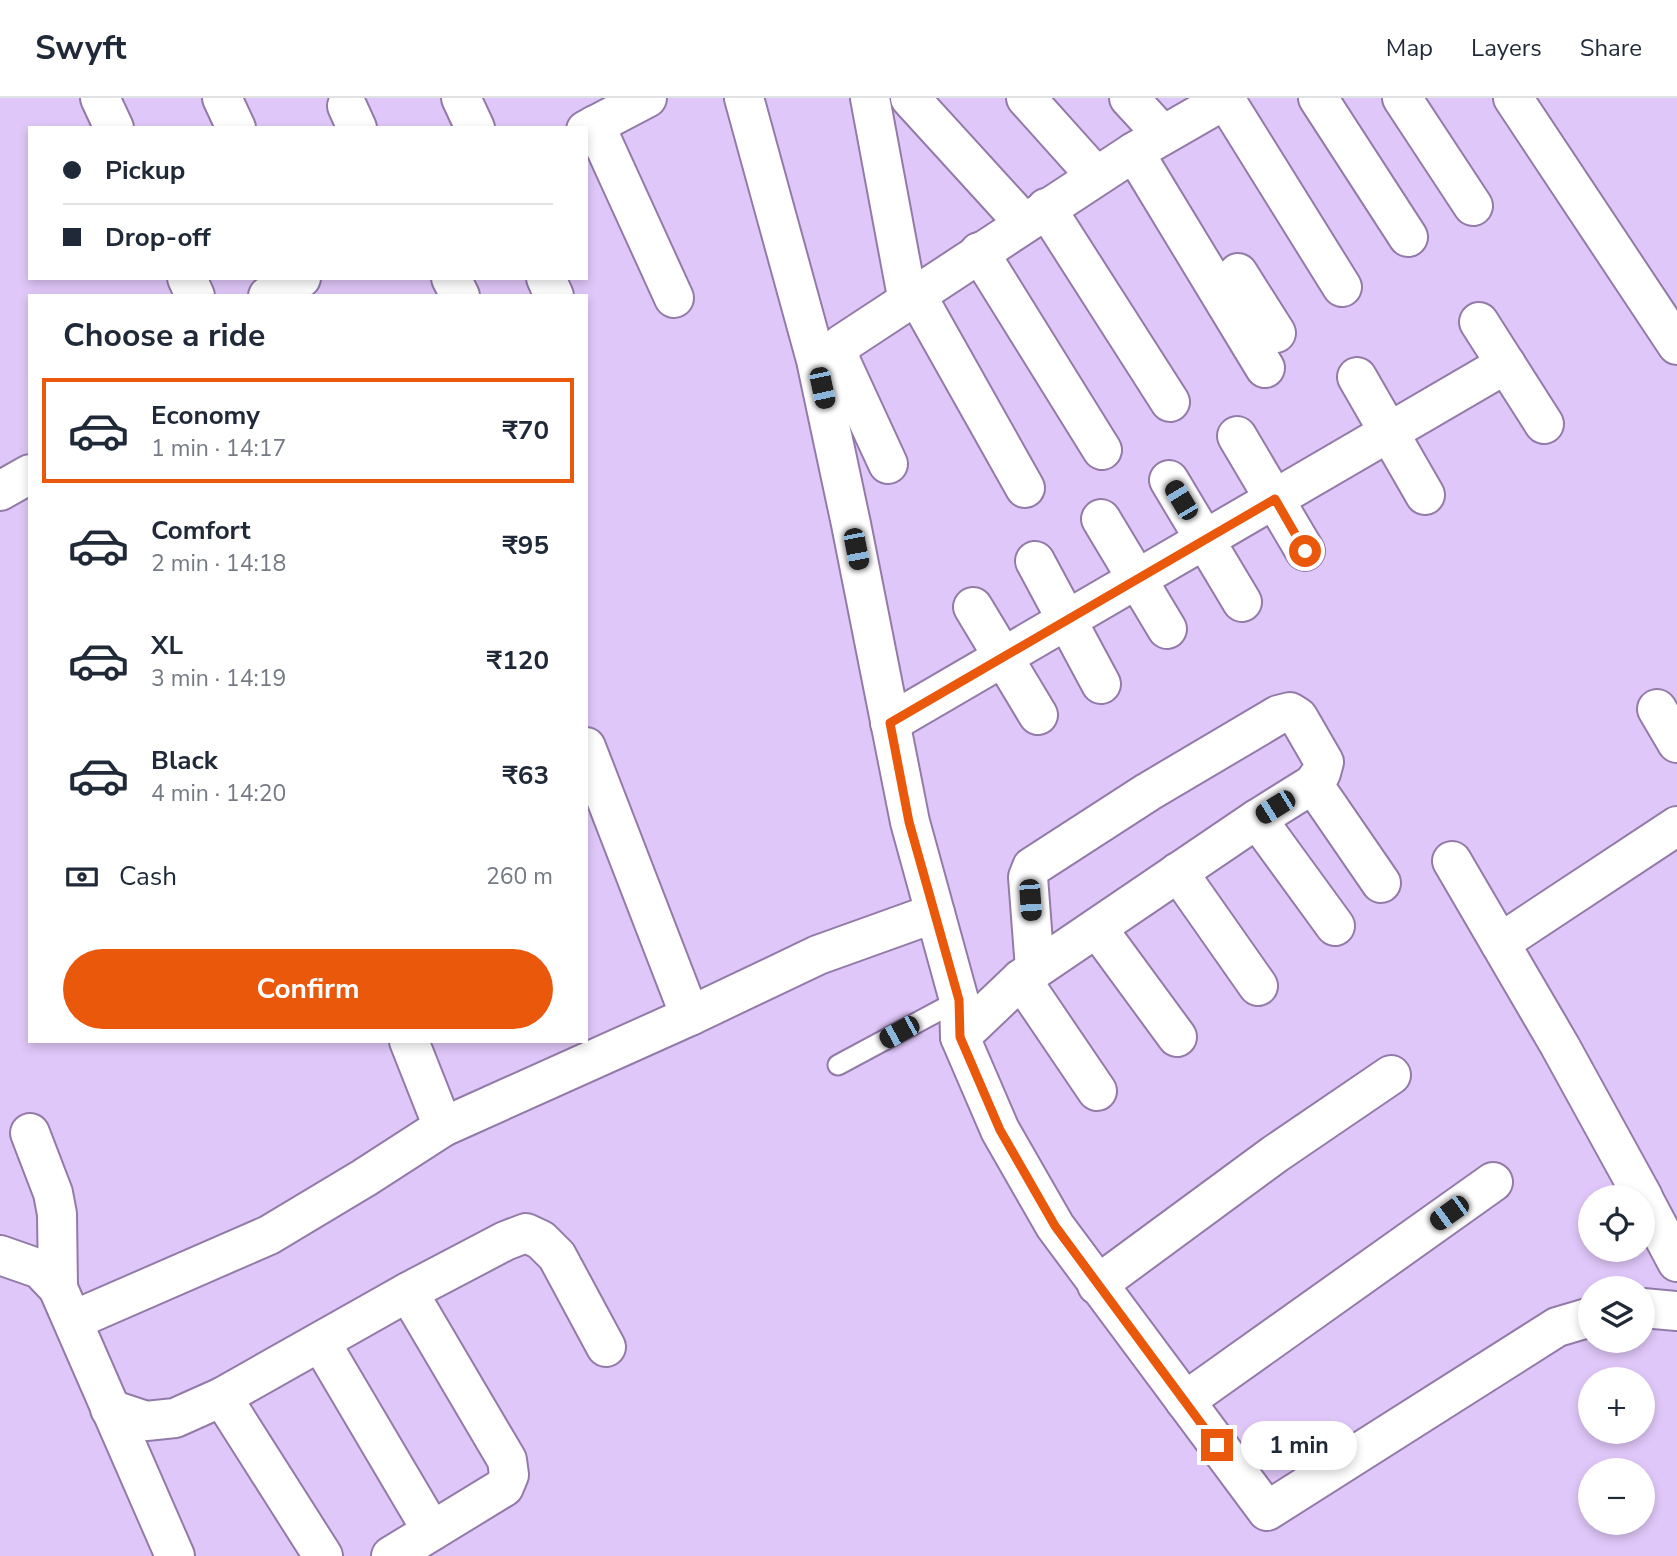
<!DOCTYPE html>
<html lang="en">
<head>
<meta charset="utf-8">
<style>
	body { margin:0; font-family:"Nunito Sans",sans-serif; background:#f2f2f3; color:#1f2937; height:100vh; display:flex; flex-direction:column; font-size:26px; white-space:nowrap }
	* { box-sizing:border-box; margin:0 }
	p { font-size:23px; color:#747a83 }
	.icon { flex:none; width:38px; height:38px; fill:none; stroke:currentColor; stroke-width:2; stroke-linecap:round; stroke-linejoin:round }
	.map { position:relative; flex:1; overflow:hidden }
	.panel { position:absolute; left:28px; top:196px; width:560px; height:749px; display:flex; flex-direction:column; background:#fff; border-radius:0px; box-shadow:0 4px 10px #0003 }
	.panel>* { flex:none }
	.banner { position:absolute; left:28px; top:28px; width:560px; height:154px; border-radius:0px; box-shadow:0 4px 10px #0003; display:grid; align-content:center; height:154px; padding:0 35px; background:#fff }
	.fabs { position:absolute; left:1578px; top:1087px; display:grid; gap:14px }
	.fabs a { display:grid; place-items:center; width:77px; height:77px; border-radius:50%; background:#fff; box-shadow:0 4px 10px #0003; font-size:35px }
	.end { position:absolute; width:32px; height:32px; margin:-16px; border:9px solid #ea580c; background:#fff; box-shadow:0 0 0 4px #fff }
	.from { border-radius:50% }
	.bubble { position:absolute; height:49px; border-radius:24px; background:#fff; box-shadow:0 4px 10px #0003; font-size:23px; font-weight:700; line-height:49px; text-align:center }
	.car { position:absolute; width:21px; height:42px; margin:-21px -10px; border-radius:9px; box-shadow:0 0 5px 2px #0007; background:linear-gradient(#222 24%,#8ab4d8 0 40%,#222 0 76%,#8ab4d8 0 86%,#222 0) }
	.banner b { display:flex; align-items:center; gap:24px; height:66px; font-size:26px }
	.banner b+b { border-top:2px solid #e0e1e3 }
	.banner i { width:18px; height:18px; background:#1f2937 }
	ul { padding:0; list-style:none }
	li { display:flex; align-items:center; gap:21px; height:105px; margin:0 14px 10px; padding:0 21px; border:4px solid transparent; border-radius:0px }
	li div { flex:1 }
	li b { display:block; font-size:26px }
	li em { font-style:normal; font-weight:700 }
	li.on { border-color:#ea580c }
	li>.icon { width:63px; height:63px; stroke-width:1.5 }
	h2 { padding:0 35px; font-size:32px; line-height:84px }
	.pay { display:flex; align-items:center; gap:18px; height:77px; padding:0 35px; font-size:26px }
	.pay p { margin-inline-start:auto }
	.action { display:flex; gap:14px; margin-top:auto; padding:14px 35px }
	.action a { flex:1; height:80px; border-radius:42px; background:#ea580c; color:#fff; font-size:28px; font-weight:700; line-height:80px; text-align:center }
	header { display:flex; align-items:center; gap:42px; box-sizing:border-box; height:98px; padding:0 35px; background:#fff; border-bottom:2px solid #e0e1e3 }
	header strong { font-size:33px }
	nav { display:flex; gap:38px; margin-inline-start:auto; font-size:24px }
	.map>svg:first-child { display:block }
</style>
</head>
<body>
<header>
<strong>Swyft</strong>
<nav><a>Map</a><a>Layers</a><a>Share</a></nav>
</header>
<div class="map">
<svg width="1677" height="1458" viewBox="0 0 1677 1458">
	<rect width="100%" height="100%" fill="#e0c7f9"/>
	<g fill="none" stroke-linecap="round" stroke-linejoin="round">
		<g stroke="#937ba8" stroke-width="23">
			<polyline id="lane" points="838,967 959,902"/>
		</g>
		<g stroke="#937ba8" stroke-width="42">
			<g id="street">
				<polyline points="100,0 114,30"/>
				<polyline points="222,0 236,30"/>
				<polyline points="461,0 475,30"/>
				<polyline points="744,0 816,262 851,426 910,724 959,902 960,939 1000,1032 1055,1128 1267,1413 1557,1229 1591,1219"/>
				<polyline points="870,0 908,204"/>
				<polyline points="910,0 1024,125"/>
				<polyline points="1026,0 1096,78"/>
				<polyline points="1129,0 1163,37"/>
				<polyline points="1318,0 1408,139"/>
				<polyline points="1402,0 1473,108"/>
				<polyline points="1513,0 1677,247"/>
				<polyline points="1225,1 1342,189"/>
				<polyline points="347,8 357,30"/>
				<polyline points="595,27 674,200"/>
				<polyline points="586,32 647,0"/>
				<polyline points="1134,54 1265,270"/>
				<polyline points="1046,110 1170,304"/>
				<polyline points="979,154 1102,352"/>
				<polyline points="1238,175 1276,235"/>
				<polyline points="187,180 195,198"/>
				<polyline points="451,180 460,198"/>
				<polyline points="546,180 554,198"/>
				<polyline points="268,198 301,180"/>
				<polyline points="917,198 1025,390"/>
				<polyline points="1479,224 1544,326"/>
				<polyline points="1357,279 1425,397"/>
				<polyline points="1237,338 1305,453"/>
				<polyline points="888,366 841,264 840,251 842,246 1134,54 1228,0"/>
				<polyline points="1169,382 1242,504"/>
				<polyline points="0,393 30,376"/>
				<polyline points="1101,421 1167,531"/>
				<polyline points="1035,463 1101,586"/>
				<polyline points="973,509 1038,617"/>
				<polyline points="1657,611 1677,645"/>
				<polyline points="890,625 1506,266"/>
				<polyline points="586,649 690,918"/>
				<polyline points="1313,686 1381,785"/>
				<polyline points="1257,721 1335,828"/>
				<polyline points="1452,763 1560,948 1643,1099"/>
				<polyline points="1178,774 1258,888"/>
				<polyline points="1097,830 1177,939"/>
				<polyline points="1500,845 1677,728"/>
				<polyline points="1021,881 1097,993"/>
				<polyline points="960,939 1021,881 1257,721 1313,686 1321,675 1324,664 1298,619 1290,614 1278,617 1148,694 1032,769 1028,779 1035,871"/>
				<polyline points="443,1029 690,918 818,857 935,815"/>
				<polyline points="30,1035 53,1095 57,1116 58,1190"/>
				<polyline points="1643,1100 1677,1164"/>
				<polyline points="0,1157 40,1171 58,1190 175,1458"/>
				<polyline points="1097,1187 1275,1056 1391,977"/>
				<polyline points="1643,1210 1677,1213"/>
				<polyline points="74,1222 269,1137 364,1080 443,1029 409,943"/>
				<polyline points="321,1245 432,1433"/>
				<polyline points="222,1299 323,1458"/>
				<polyline points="1185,1303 1493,1084"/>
				<polyline points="110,1311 146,1323 175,1320 222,1299 408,1194 505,1143 526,1135 541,1142 557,1158 606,1249"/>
				<polyline points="391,1458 504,1389 509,1377 507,1362 408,1194"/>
			</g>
		</g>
		<use href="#lane" stroke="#fff" stroke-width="19"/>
		<use href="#street" stroke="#fff" stroke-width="38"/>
	</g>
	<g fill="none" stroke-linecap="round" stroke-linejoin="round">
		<polyline stroke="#ea580c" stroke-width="9" points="1217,1347 1055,1128 1000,1032 960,939 959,902 909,724 890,625 1275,401 1305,453"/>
	</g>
</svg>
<div class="fabs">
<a><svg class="icon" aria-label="locate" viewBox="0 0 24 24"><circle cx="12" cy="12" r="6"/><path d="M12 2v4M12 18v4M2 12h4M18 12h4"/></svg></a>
<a><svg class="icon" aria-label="layers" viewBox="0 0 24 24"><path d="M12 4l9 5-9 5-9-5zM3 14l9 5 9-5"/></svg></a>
<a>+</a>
<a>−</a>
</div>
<i class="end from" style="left:1305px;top:453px"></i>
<i class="end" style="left:1217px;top:1347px"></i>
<div class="bubble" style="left:1241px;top:1323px;width:116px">1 min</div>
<i class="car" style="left:822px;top:290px;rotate:168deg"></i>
<i class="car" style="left:1181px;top:402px;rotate:329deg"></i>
<i class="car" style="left:856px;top:451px;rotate:169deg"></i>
<i class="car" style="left:1275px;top:709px;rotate:238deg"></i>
<i class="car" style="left:1030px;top:802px;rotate:176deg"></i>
<i class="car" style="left:899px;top:934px;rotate:241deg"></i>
<i class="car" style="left:1449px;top:1115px;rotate:234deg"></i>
<div class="banner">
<b><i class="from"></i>Pickup</b>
<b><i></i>Drop-off</b>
</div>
<section class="panel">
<h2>Choose a ride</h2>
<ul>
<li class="on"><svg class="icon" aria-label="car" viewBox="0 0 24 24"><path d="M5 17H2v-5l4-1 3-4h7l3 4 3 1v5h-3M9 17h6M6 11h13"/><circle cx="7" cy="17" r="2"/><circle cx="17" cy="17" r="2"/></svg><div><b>Economy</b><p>1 min · 14:17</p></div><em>₹70</em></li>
<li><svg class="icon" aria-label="car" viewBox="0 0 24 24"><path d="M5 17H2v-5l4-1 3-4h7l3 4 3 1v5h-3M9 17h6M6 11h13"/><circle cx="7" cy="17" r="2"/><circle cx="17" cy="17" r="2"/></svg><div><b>Comfort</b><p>2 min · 14:18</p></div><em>₹95</em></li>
<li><svg class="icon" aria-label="car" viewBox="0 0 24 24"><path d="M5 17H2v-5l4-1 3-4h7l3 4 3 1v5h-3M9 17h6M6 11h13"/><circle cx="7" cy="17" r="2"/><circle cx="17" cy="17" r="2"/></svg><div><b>XL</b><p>3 min · 14:19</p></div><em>₹120</em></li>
<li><svg class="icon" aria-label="car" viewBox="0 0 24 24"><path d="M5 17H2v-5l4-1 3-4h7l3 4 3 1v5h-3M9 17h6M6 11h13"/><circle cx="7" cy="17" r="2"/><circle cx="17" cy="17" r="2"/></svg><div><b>Black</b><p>4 min · 14:20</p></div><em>₹63</em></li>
</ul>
<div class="pay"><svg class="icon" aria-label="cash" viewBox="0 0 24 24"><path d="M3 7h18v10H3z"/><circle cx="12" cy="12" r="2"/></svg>Cash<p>260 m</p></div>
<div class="action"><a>Confirm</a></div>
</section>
</div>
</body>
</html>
